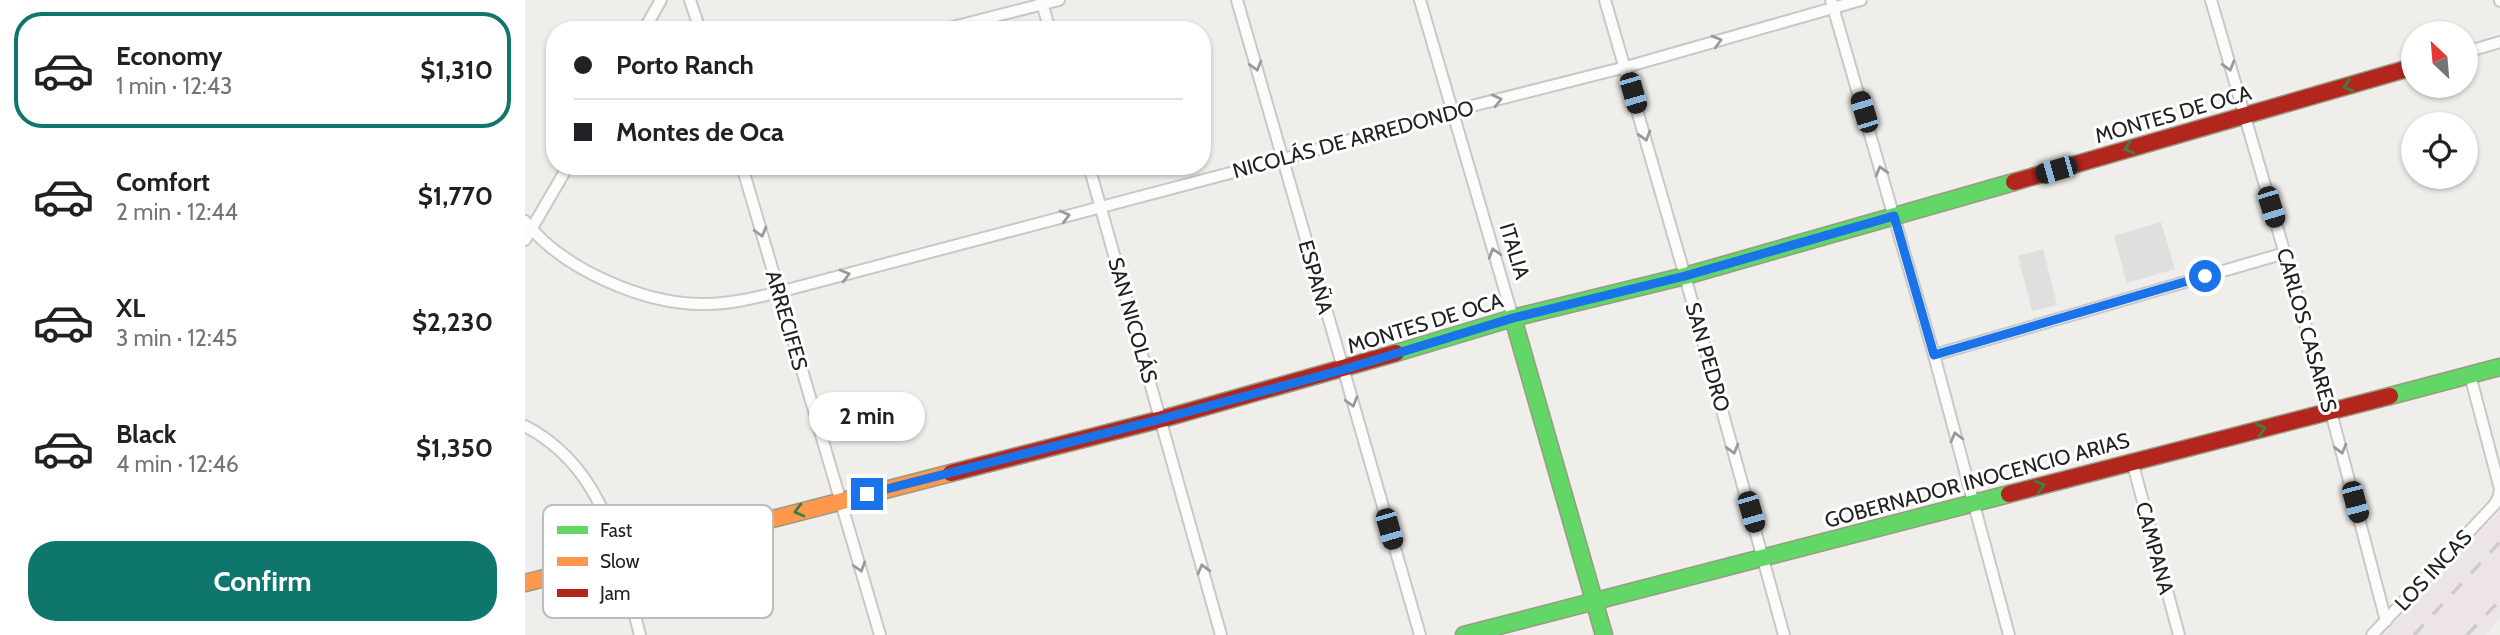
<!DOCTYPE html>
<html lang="en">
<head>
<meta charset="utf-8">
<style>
	body { margin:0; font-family:Cabin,sans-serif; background:#f2f2f2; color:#202124; height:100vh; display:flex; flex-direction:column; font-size:26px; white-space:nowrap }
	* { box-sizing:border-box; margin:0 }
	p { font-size:23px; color:#757577 }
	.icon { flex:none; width:38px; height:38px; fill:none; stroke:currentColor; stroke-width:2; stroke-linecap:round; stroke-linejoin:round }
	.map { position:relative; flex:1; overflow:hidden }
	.panel { display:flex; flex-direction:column; background:#fff; width:525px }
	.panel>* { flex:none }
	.top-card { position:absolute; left:21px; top:21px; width:665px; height:154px; border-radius:28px; box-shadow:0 2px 5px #0004; display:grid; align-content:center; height:154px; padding:0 28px; background:#fff }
	.needle { width:46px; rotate:334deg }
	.fabs { position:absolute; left:1876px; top:21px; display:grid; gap:14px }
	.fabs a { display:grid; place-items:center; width:77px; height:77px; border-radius:50%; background:#fff; box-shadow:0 2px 5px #0004; font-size:35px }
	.end { position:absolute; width:32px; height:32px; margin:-16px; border:9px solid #1a73e8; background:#fff; box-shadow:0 0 0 4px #fff }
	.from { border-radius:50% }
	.bubble { position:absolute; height:49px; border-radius:24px; background:#fff; box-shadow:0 2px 5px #0004; font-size:23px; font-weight:700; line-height:49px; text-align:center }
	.car { position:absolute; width:21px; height:42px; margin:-21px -10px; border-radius:9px; box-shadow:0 0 5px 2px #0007; background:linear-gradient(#222 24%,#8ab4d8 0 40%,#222 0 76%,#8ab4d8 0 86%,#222 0) }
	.top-card b { display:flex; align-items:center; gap:24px; height:66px; font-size:26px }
	.top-card b+b { border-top:2px solid #e0e0e0 }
	.top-card i { width:18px; height:18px; background:#202124 }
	ul { padding:12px 0 0; list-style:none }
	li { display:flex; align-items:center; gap:21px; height:116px; margin:0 14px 10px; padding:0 14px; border:4px solid transparent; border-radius:28px }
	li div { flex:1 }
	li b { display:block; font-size:26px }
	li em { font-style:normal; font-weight:700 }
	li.on { border-color:#0f766e }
	li>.icon { width:63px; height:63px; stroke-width:1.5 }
	.primary-button { display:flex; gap:14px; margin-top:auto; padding:14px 28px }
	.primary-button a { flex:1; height:80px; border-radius:28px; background:#0f766e; color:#fff; font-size:28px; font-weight:700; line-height:80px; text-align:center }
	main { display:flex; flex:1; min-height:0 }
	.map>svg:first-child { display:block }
</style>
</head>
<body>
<main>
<section class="panel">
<ul>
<li class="on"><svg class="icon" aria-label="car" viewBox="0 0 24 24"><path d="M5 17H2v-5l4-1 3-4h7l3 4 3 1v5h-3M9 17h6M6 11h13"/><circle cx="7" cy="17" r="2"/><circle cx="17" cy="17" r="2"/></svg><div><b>Economy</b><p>1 min · 12:43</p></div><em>$1,310</em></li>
<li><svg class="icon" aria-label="car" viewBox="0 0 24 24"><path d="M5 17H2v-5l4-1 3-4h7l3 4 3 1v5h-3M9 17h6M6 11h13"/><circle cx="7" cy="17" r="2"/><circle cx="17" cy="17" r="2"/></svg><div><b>Comfort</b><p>2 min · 12:44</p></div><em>$1,770</em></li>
<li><svg class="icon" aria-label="car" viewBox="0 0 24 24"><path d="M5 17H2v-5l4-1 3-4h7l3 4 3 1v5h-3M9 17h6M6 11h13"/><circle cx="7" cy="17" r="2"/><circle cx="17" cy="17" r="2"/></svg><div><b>XL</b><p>3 min · 12:45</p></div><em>$2,230</em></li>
<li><svg class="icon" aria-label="car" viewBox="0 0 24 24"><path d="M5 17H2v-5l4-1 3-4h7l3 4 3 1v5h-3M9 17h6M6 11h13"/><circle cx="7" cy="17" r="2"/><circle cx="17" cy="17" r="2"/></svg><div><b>Black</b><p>4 min · 12:46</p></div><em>$1,350</em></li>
</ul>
<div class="primary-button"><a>Confirm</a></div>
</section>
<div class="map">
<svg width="1975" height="635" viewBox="0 0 1975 635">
	<rect width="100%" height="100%" fill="#f0eeeb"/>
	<polygon fill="#ede4e9" points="1975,511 1975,617 1963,632 1960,635 1859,635"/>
	<g fill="#e0dfde">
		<polygon points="1636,222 1650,269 1602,283 1589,236"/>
		<polygon points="1518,249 1532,305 1507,311 1493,256"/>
	</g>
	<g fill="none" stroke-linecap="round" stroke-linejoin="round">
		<g stroke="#c9c8c7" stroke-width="14">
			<g id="street">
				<polyline points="165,0 175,30"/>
				<polyline points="516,0 525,30"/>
				<polyline points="712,0 895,635"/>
				<polyline points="895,0 988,318"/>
				<polyline points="1080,0 1160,276 1259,635"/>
				<polyline points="1306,0 1409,355 1484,635"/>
				<polyline points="1686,0 1806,412 1861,621"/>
				<polyline points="1975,0 1975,1"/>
				<polyline points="119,30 136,0"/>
				<polyline points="416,30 534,0"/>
				<polyline points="1941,52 1975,42"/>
				<polyline points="217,166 355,635"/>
				<polyline points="564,166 696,635"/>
				<path d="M0,221C37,269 120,305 180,304C205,304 230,298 254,292L758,159L927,111L1101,67L1336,0"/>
				<polyline points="0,240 43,166"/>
				<polyline points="1409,355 1760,253"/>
				<path d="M0,426C82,469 93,553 115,635"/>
				<polyline points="1607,461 1654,635"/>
				<polyline points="1847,635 1970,504 1974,496 1975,489 1945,375"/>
			</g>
		</g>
		<g stroke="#999a82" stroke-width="19">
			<g id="fast">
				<polyline points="988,318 1079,635"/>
				<polyline points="871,353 988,318 1160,276 1489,182"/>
				<polyline points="1865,396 1975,367"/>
				<polyline points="939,635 1484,494"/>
			</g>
		</g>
		<g stroke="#999a82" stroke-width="19">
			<polyline id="slow" points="0,583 426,473"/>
		</g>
		<g stroke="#999a82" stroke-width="19">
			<g id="jam">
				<polyline points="1489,182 1888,67"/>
				<polyline points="426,473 637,419 871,353"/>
				<polyline points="1484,494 1865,396"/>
			</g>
		</g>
		<use href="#street" stroke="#fdfcfc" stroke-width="10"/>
		<use href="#fast" stroke="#63d668" stroke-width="16"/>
		<use href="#slow" stroke="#ff974d" stroke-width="16"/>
		<use href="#jam" stroke="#b3261e" stroke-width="16"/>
		<g stroke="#ccc" stroke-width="3.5" stroke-dasharray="14 14" stroke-linecap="butt">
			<polyline points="1889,635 1975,542"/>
			<polyline points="1942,635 1975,600"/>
		</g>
	</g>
	<defs><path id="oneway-chevron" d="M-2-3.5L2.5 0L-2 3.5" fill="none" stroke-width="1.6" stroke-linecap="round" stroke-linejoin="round" transform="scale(1.75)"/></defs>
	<g stroke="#9a9a9a">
		<use href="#oneway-chevron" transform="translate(1192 41) rotate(-16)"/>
		<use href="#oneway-chevron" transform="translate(731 66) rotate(74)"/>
		<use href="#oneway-chevron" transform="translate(1704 66) rotate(74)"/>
		<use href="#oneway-chevron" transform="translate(972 100) rotate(-14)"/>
		<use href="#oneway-chevron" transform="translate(1120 136) rotate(74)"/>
		<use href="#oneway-chevron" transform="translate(1356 171) rotate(-106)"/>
		<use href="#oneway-chevron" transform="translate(540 216) rotate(-15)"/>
		<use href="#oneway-chevron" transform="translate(236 232) rotate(74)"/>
		<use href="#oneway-chevron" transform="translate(969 253) rotate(-107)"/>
		<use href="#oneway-chevron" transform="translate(320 275) rotate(-15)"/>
		<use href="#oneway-chevron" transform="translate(827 402) rotate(74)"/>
		<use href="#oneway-chevron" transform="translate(1431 437) rotate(-105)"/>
		<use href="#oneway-chevron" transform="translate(1208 449) rotate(74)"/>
		<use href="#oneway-chevron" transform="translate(1816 449) rotate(75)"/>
		<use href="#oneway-chevron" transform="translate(335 567) rotate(73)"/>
		<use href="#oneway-chevron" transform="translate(678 569) rotate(-105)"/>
	</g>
	<g stroke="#427c45">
		<use href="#oneway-chevron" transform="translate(1823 86) rotate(164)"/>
		<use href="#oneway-chevron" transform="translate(1604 148) rotate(164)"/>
		<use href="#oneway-chevron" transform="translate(1736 429) rotate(-14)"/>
		<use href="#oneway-chevron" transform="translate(1515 486) rotate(-15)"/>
		<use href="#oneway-chevron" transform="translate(274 511) rotate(165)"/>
	</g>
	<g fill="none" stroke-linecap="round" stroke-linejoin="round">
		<polyline stroke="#1a73e8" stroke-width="9" points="342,494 636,419 817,370 988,318 1160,276 1369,216 1409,355 1680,276"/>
	</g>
	<g text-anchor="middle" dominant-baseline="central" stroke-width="6" stroke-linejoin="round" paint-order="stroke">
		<g font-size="21" fill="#222" stroke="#fff">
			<text transform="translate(1648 114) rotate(-16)">MONTES DE OCA</text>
			<text transform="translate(828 139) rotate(-15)">NICOLÁS DE ARREDONDO</text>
			<text transform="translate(990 251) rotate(73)">ITALIA</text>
			<text transform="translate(791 277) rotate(74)">ESPAÑA</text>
			<text transform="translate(262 320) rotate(74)">ARRECIFES</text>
			<text transform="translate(608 320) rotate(74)">SAN NICOLÁS</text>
			<text transform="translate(900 323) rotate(-17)">MONTES DE OCA</text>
			<text transform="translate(1782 330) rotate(74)">CARLOS CASARES</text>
			<text transform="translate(1183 357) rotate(74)">SAN PEDRO</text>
			<text transform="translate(1452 480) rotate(-15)">GOBERNADOR INOCENCIO ARIAS</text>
			<text transform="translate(1630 548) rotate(75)">CAMPANA</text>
			<text transform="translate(1908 570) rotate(-47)">LOS INCAS</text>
		</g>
	</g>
	<rect x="18" y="505" width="230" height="113" rx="10" fill="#fff" stroke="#bdbdbd" stroke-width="2"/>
	<rect x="32" y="526" width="31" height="8" fill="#63d668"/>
	<rect x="32" y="557" width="31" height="9" fill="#ff974d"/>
	<rect x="32" y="589" width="31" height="8" fill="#b3261e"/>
	<g font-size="19" fill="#222">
		<text x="75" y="537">Fast</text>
		<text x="75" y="568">Slow</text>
		<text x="75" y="600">Jam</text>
	</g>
</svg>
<div class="fabs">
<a><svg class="needle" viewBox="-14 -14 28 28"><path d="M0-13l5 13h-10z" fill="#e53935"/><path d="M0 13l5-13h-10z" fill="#757577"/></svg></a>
<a><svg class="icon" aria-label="locate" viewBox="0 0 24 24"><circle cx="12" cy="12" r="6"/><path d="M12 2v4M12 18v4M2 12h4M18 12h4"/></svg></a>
</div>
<i class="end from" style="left:1680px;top:276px"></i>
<i class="end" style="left:342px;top:494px"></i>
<div class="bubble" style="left:284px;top:392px;width:116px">2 min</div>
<i class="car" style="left:1108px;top:93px;rotate:164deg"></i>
<i class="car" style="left:1339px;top:112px;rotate:343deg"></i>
<i class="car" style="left:1531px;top:170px;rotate:254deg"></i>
<i class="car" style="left:1746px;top:207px;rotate:163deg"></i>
<i class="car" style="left:1830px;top:502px;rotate:165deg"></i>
<i class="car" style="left:1226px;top:512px;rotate:164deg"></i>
<i class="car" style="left:864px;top:529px;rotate:164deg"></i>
<div class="top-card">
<b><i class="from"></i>Porto Ranch</b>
<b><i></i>Montes de Oca</b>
</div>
</div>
</main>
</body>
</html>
